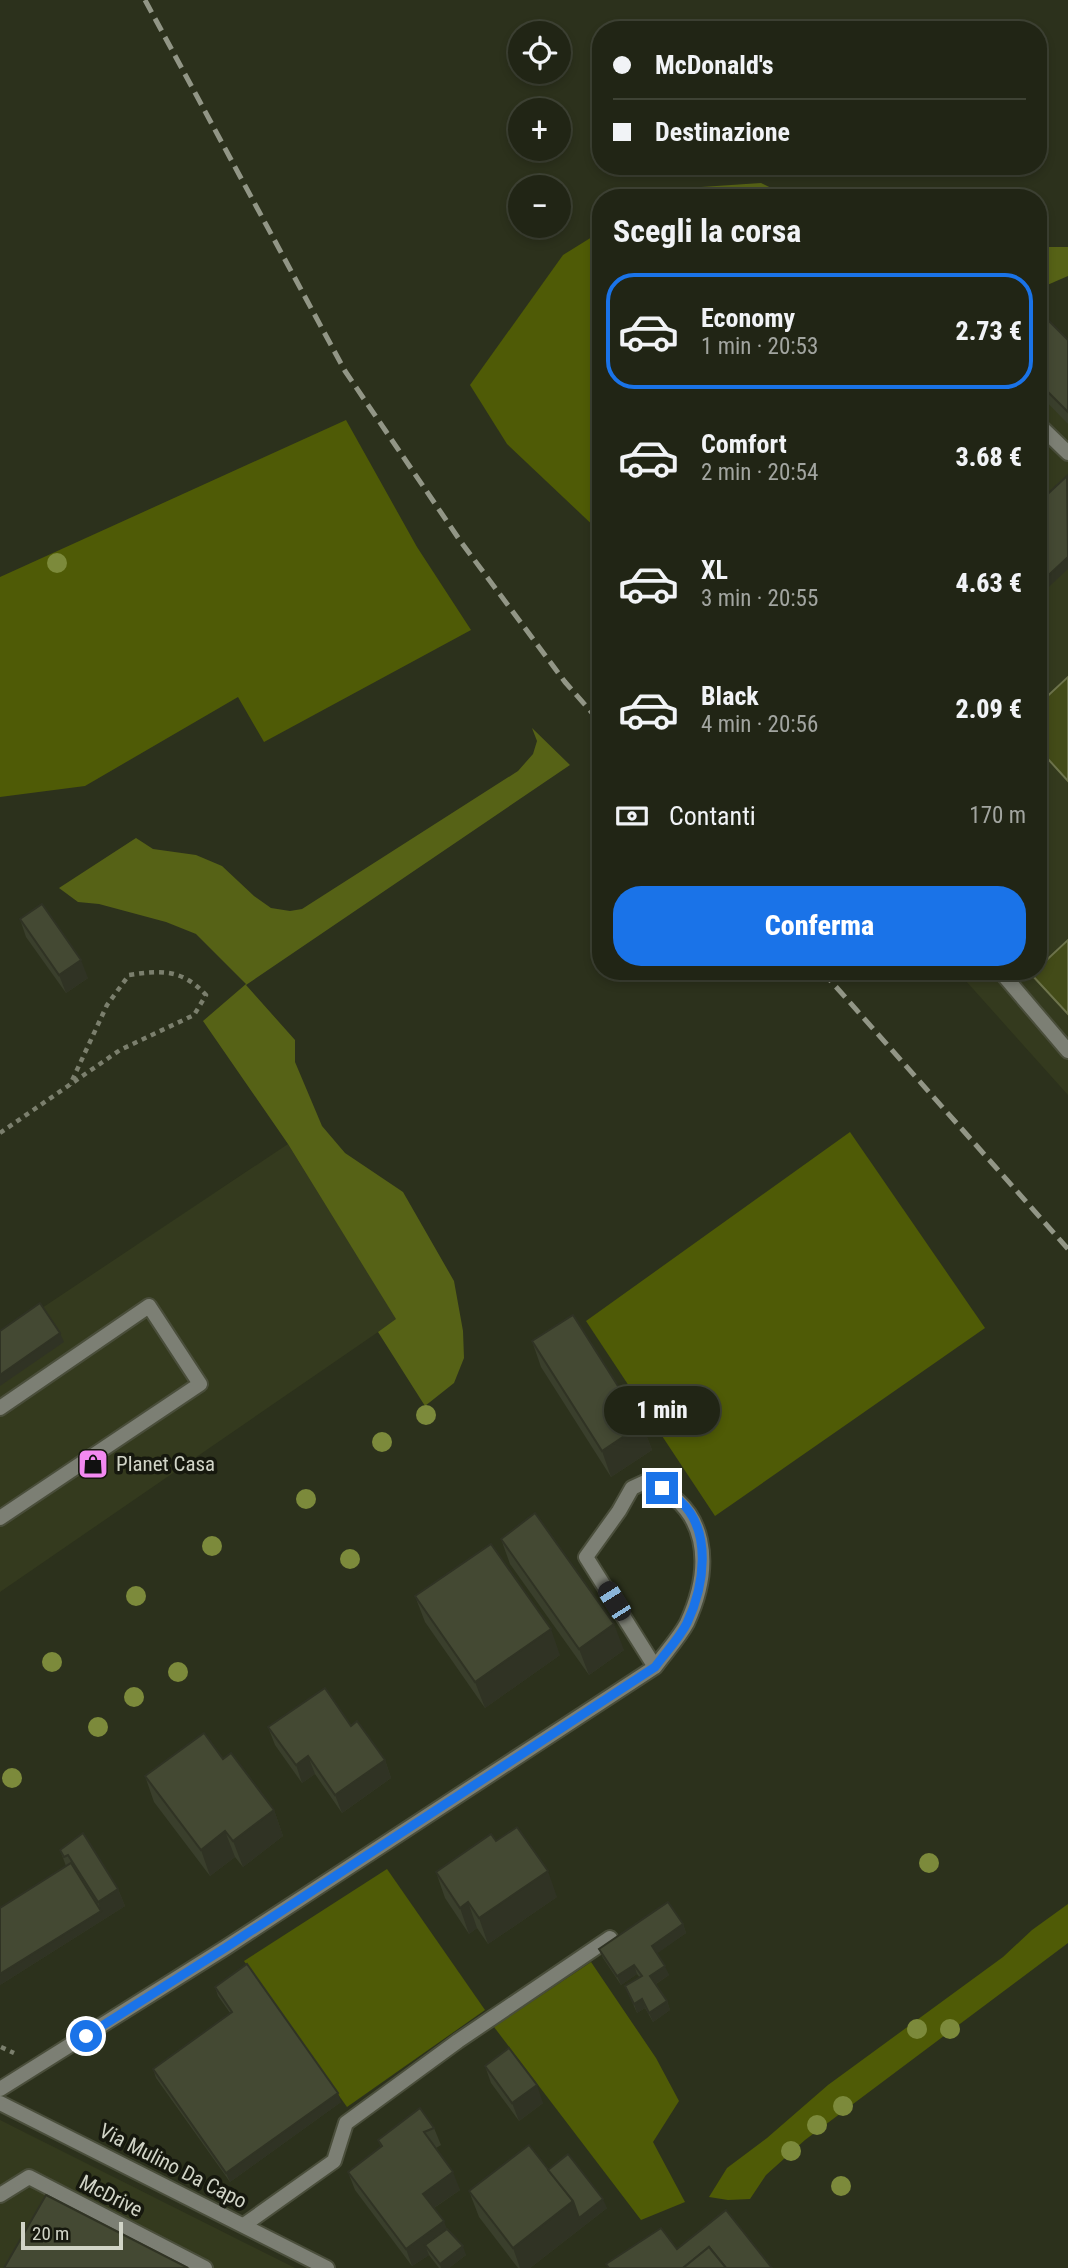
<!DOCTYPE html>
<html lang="it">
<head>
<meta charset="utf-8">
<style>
	body { margin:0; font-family:"Roboto Condensed",sans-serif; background:#2d3122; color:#f1f3f6; height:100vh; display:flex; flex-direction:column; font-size:26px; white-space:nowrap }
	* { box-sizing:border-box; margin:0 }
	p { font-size:23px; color:#a2a5a0 }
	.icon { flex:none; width:38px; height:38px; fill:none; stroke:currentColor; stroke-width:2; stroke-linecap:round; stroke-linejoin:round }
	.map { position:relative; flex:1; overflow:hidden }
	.sheet { position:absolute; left:592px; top:189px; width:455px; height:791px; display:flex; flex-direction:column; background:#212515; border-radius:28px; box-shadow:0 4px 10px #0003,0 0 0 2px #3e4234 }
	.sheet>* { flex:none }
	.banner { position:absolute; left:592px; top:21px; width:455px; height:154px; border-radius:28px; box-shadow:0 4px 10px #0003,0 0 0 2px #3e4234; display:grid; align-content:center; height:154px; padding:0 21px; background:#212515 }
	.tools { position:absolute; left:508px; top:21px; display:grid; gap:14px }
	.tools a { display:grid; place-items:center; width:63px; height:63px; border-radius:50%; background:#212515; box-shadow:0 4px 10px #0003,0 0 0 2px #3e4234; font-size:35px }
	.scale { position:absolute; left:21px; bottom:18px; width:102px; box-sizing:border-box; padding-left:7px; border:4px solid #d1d4c7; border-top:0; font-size:19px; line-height:24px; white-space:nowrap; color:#d1d4c7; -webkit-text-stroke:5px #16180e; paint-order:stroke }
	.end { position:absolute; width:32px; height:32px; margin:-16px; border:9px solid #1a73e8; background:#fff; box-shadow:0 0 0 4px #fff }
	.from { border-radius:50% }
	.bubble { position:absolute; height:49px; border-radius:24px; background:#212515; box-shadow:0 4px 10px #0003,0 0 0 2px #3e4234; font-size:23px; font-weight:800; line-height:49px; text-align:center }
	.car { position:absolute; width:21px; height:42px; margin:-21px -10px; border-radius:9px; box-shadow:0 0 5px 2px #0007; background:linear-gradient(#222 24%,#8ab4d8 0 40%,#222 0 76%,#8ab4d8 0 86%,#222 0) }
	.banner b { display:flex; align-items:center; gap:24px; height:66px; font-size:26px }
	.banner b+b { border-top:2px solid #3e4234 }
	.banner i { width:18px; height:18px; background:#f1f3f6 }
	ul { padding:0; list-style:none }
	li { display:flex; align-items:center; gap:21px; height:116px; margin:0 14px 10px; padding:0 7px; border:4px solid transparent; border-radius:28px }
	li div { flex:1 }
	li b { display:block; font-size:26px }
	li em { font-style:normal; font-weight:800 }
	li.on { border-color:#1a73e8 }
	li>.icon { width:63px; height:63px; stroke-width:1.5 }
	h2 { padding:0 21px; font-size:32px; line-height:84px }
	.pay { display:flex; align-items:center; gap:18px; height:77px; padding:0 21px; font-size:26px }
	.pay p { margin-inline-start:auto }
	.button { display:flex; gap:14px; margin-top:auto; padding:14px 21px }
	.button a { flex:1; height:80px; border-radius:28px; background:#1a73e8; color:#fff; font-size:28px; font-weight:800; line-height:80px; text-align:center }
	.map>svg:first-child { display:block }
</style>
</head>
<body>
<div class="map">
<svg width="1068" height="2268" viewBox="0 0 1068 2268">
	<rect width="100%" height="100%" fill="#2c311c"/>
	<g fill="#343a1e">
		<polygon points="1038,321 1068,352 1068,1095 957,971 1038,971"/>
		<polygon points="288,1144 397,1319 0,1592 0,1336"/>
		<polygon points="0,2120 295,2268 0,2268"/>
	</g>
	<g fill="#4f5b06">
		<polygon points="600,232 600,532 507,444 470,385 563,255"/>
		<polygon points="346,420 417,547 471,630 264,742 238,697 85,786 0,797 0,577"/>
		<polygon points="850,1132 985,1328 715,1516 586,1321"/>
		<polygon points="387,1869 485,2010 347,2107 244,1961"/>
		<polygon points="1068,1904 1068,1943 805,2140 766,2175 750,2199 728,2200 709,2197 727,2168 767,2138 828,2085 1003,1957 1032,1930"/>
		<polygon points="591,1962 656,2058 679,2101 653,2142 685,2202 641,2220 494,2027"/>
	</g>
	<g fill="#566216">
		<polygon points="761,183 792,198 647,198 641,191"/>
		<polygon points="1038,247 1068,247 1068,276 1038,289"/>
		<polygon points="532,728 570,765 246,985 295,1040 295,1062 322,1126 345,1153 403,1192 454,1281 463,1331 464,1358 454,1383 425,1406 378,1332 396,1319 288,1144 203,1021 246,984 196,934 166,922 99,904 78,902 59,888 136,838 153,849 196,855 222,866 254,896 271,908 290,911 302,909 518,771 533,754 537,741"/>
	</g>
	<g fill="#434b18" stroke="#6e744c" stroke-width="2">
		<polygon points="1068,677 1068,781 1038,748 1038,705"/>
		<polygon points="1068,940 1068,1014 1031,974 1038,971 1038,968"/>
	</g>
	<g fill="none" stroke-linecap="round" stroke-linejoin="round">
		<g stroke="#4a4e3b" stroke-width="18">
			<g id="service">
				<polyline points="1038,424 1068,453"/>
				<polyline points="1000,971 1068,1051"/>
				<polyline points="0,1408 149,1306 200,1384 0,1518"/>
				<path d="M0,2089L225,1948L655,1667C665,1653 679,1638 687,1623C713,1567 710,1505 645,1482L632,1488L619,1511L586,1557L655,1667"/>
				<polyline points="0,2195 29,2177 205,2268"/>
				<polyline points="244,2225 334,2161 346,2123 458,2041 610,1938"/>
			</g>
		</g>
		<g stroke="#4a4e3b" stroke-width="18">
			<polyline id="minor" points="0,2103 327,2268"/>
		</g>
		<g stroke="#7b7f6d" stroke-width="4.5" stroke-dasharray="5 5" stroke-linecap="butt">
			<path d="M0,1133L120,1050L194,1015L206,995C182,969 162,970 129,975L107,1005L70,1085"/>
			<polyline points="1,2047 14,2053"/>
		</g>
		<use href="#service" stroke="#7c7f74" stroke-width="14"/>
		<use href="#minor" stroke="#7c7f74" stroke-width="14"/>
		<g stroke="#929686" stroke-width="5" stroke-dasharray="14 7" stroke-linecap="butt">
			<polyline points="145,0 345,371 461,542 565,682 600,722"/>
			<polyline points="822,971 1068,1249"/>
		</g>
	</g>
	<g fill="#7c8a3b">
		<circle cx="57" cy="563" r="10"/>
		<circle cx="426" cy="1415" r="10"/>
		<circle cx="382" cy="1442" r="10"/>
		<circle cx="306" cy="1499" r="10"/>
		<circle cx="212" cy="1546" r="10"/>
		<circle cx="350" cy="1559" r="10"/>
		<circle cx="136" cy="1596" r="10"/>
		<circle cx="52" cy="1662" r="10"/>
		<circle cx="178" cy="1672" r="10"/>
		<circle cx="134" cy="1697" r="10"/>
		<circle cx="98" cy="1727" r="10"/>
		<circle cx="12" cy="1778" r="10"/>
		<circle cx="929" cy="1863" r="10"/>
		<circle cx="917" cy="2029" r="10"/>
		<circle cx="950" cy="2029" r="10"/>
		<circle cx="843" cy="2106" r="10"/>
		<circle cx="817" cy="2125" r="10"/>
		<circle cx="791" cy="2151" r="10"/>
		<circle cx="841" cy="2186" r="10"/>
	</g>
	<g fill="#3a3f2c">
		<polygon points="1038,313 1068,340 1068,424 1038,393"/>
		<polygon points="20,919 88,978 66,993 26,937"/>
		<polygon points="532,1341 642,1424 652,1450 611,1477 541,1367"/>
		<polygon points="501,1539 624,1650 589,1675 510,1564"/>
		<polygon points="415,1596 560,1655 485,1708 425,1622"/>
		<polygon points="351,1726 385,1760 391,1778 342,1813 315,1774 302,1783 275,1745 268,1727"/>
		<polygon points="223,1759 274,1810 283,1836 243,1867 235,1857 210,1876 154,1802 145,1776"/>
		<polygon points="496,1841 557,1897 488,1944 477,1928 469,1934 445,1898 436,1872"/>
		<polygon points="60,1850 118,1889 125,1906 0,1985 66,1866"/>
		<polygon points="683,1924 686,1933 657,1953 669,1975 656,1984 667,2001 670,2010 653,2022 645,2008 637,2013 625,1986 640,1978 637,1974 621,1985 603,1958 599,1949"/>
		<polygon points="215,1987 341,2102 230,2182 156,2078 153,2069 230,2013 218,1996"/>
		<polygon points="485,2066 543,2103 519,2121 491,2083"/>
		<polygon points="434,2128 441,2145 436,2148 460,2190 434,2208 447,2229 466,2255 449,2268 439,2268 429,2255 412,2266 355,2190 348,2172 381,2147 378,2140"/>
		<polygon points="548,2170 607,2208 530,2268 518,2268 479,2217 469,2191"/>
	</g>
	<g fill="#303324">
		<polygon points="1042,448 1045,457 1038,464 1038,452"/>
		<polygon points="1068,557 1068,569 1038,597 1038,585"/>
		<polygon points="81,960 88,978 66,993 59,975"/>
		<polygon points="60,1333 64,1342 0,1386 0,1375"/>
		<polygon points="642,1424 652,1450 611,1477 602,1451"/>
		<polygon points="614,1624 624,1650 589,1675 579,1649"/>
		<polygon points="551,1629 560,1655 485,1708 475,1682"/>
		<polygon points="308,1756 315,1774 302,1783 296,1765"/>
		<polygon points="385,1760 391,1778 342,1813 335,1795"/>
		<polygon points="274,1810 283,1836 243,1867 233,1841"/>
		<polygon points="225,1831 235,1857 210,1876 201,1850"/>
		<polygon points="548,1871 557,1897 488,1944 479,1918"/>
		<polygon points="118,1889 125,1906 0,1985 0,1974 101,1911 98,1902"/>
		<polygon points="468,1902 477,1928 469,1934 460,1908"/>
		<polygon points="683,1924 686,1933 655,1955 652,1946"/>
		<polygon points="634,1965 637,1974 621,1985 617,1976"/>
		<polygon points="665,1966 669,1975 654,1985 650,1976"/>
		<polygon points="642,1999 645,2008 637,2013 634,2004"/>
		<polygon points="667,2001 670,2010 653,2022 649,2013"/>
		<polygon points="537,2085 543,2103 519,2121 512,2103"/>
		<polygon points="338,2093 341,2102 230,2182 226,2173"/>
		<polygon points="453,2172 460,2190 429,2211 423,2194"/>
		<polygon points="603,2199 607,2208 530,2268 520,2268 513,2248 573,2201"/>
		<polygon points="444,2221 450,2239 425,2245 429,2255 412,2266 406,2249"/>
		<polygon points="463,2246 466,2255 449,2268 441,2268 440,2264"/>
	</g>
	<g fill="#444933" stroke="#303324" stroke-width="2">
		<polygon points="1039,311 1068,340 1068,412 1038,382 1038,313"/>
		<polygon points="1038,443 1042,448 1038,452"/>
		<polygon points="1067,476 1068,557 1038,585 1038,503"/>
		<polygon points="42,904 81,960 59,975 20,919"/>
		<polygon points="40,1303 60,1333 0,1375 0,1331"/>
		<polygon points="573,1315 642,1424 602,1451 532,1341"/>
		<polygon points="535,1513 614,1624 579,1649 501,1539"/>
		<polygon points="491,1544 551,1629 475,1682 415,1596"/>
		<polygon points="325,1688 351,1726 357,1721 385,1760 335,1795 308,1756 296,1765 268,1727"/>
		<polygon points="204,1733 223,1759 231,1753 274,1810 233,1841 225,1831 201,1850 145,1776"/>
		<polygon points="517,1827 548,1871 479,1918 468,1902 460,1908 436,1872 491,1834 496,1841"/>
		<polygon points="83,1833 118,1889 98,1902 68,1855 64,1857 60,1850"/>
		<polygon points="71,1863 101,1911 0,1974 0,1908"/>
		<polygon points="668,1902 683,1924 652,1946 665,1966 650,1976 667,2001 649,2013 642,1999 634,2004 625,1986 642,1976 634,1965 617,1976 599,1949"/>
		<polygon points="247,1964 338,2093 226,2173 153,2069 232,2012 215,1987"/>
		<polygon points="509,2048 537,2085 512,2103 485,2066"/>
		<polygon points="420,2108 434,2128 424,2132 453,2172 423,2194 444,2221 406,2249 348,2172 382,2146 378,2140"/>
		<polygon points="529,2145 573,2201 513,2248 469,2191"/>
		<polygon points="568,2154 603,2199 579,2218 573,2201 548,2170"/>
		<polygon points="46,2195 188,2268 4,2268"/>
		<polygon points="726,2210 772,2268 726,2268 709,2247 683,2268 609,2268 606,2264 661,2228 677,2249"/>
		<polygon points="447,2229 463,2246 440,2264 425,2245"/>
		<polygon points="709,2247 726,2268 683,2268"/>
	</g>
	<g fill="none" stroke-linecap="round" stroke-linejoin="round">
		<path stroke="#1a73e8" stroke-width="9" d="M86,2036L225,1948L655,1667C665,1653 679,1639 687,1623C704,1587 713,1531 680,1501C675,1496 668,1492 662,1488"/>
	</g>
	<defs>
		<g id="shop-square" transform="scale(1.575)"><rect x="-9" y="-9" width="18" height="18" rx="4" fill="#f389f1" stroke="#16180e"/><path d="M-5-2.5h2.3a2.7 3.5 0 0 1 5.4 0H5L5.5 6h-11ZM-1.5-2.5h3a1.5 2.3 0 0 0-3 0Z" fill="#111"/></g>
	</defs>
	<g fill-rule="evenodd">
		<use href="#shop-square" x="93" y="1464"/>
	</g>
	<g text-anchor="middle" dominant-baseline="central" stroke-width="7" stroke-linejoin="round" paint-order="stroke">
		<g font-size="21" fill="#d1d4c7" stroke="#16180e" text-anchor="start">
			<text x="116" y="1464">Planet Casa</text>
		</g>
		<g font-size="21" fill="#d1d4c7" stroke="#16180e">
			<text transform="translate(173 2166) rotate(27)">Via Mulino Da Capo</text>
			<text transform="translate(111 2196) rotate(27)">McDrive</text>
		</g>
	</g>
</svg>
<div class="tools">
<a><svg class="icon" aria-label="locate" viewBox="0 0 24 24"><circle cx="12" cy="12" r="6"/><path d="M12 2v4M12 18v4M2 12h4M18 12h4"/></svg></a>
<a>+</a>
<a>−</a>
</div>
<div class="scale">20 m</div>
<i class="end from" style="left:86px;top:2036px"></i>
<i class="end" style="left:662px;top:1488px"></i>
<div class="bubble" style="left:604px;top:1386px;width:116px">1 min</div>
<i class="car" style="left:614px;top:1601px;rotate:328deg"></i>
<div class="banner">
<b><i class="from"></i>McDonald's</b>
<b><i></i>Destinazione</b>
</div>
<section class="sheet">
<h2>Scegli la corsa</h2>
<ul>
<li class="on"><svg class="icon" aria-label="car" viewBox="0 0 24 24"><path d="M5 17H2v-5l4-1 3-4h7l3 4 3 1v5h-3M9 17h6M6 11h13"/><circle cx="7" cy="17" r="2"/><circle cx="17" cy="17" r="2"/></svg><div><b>Economy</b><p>1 min · 20:53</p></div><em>2.73 €</em></li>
<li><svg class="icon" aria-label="car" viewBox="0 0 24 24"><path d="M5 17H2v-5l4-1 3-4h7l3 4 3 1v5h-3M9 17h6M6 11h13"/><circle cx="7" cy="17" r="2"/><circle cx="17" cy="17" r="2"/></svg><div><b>Comfort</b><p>2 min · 20:54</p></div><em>3.68 €</em></li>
<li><svg class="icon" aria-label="car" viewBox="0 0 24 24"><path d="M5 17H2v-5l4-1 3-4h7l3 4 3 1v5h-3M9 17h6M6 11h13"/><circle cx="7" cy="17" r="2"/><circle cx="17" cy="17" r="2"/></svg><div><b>XL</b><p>3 min · 20:55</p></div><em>4.63 €</em></li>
<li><svg class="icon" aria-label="car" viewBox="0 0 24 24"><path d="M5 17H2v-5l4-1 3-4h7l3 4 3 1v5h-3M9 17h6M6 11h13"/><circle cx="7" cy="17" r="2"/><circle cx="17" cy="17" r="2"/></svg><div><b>Black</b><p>4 min · 20:56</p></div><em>2.09 €</em></li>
</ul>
<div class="pay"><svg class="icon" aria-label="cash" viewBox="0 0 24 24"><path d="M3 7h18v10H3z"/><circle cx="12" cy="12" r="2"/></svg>Contanti<p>170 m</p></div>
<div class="button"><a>Conferma</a></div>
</section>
</div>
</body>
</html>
